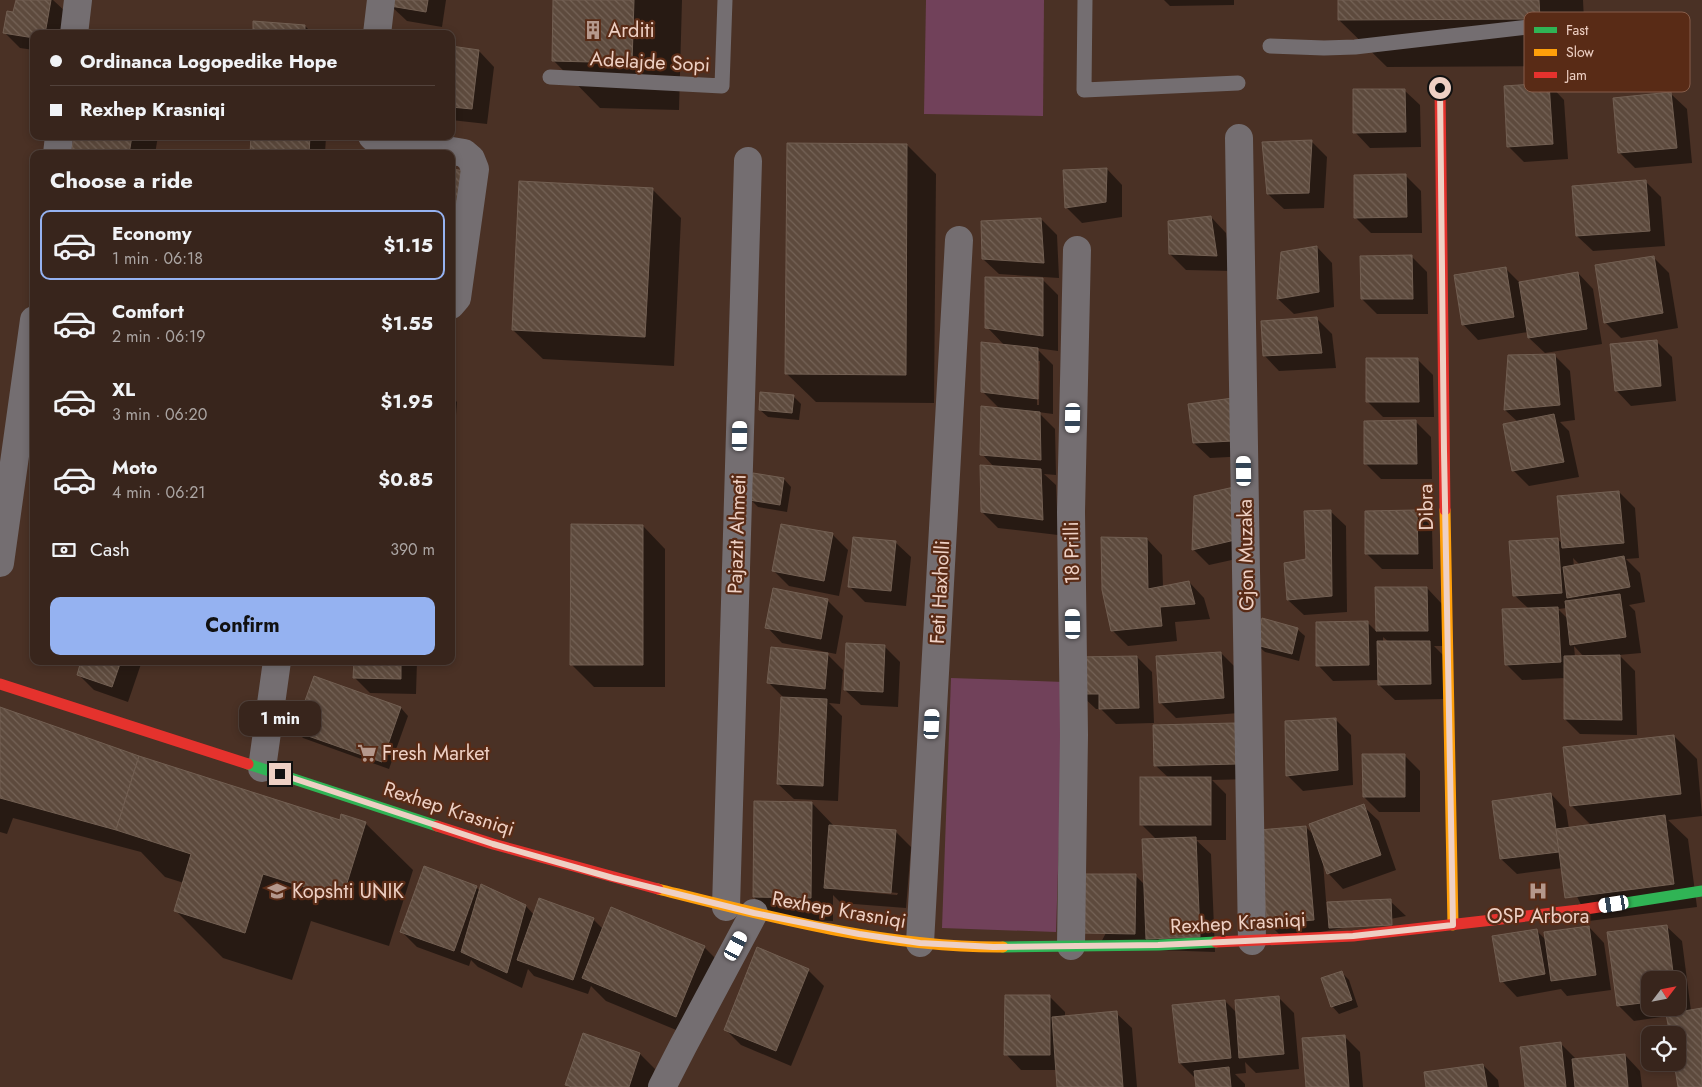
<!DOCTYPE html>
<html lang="en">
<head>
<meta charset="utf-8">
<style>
	body { margin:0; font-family:Jost,sans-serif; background:#433129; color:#f1f3f6; height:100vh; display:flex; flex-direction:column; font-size:19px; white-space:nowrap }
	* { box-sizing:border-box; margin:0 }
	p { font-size:16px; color:#aba5a3 }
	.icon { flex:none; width:28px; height:28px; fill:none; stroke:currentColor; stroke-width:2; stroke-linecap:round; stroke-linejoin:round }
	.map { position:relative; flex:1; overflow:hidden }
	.sheet { position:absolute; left:30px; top:150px; width:425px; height:515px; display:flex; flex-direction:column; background:#38251c; border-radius:10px; box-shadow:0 2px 8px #0003,0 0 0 1px #52423b }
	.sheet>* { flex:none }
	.top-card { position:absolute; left:30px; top:30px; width:425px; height:110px; border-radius:10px; box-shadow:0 2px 8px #0003,0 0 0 1px #52423b; display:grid; align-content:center; height:110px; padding:0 20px; background:#38251c }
	.needle { width:32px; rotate:58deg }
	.fabs { position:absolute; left:1641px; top:971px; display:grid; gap:10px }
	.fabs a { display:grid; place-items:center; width:45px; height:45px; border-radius:10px; background:#38251c; box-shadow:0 2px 8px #0003,0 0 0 1px #52423b; font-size:25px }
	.end { position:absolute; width:22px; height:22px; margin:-11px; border:6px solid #eed0c4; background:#111; box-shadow:0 0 0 2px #111 }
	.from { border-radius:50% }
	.bubble { position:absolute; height:35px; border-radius:10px; background:#38251c; box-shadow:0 2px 8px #0003,0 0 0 1px #52423b; font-size:16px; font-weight:700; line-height:35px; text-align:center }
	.car { position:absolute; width:15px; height:30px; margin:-15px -8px; border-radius:6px; box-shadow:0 0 4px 1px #0007; background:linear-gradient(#fff 24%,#345 0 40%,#fff 0 76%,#345 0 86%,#fff 0) }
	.top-card b { display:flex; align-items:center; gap:18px; height:48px; font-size:19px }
	.top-card b+b { border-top:1px solid #52423b }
	.top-card i { width:12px; height:12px; background:#f1f3f6 }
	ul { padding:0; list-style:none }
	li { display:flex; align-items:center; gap:15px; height:70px; margin:0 10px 8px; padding:0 10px; border:2px solid transparent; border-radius:10px }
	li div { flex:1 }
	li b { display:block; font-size:19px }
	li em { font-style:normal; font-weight:700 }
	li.on { border-color:#95b2f1 }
	li>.icon { width:45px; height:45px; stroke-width:1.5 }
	h2 { padding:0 20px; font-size:22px; line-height:60px }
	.pay { display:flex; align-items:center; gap:12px; height:55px; padding:0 20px; font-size:19px }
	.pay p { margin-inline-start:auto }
	.primary-button { display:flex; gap:10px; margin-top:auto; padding:10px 20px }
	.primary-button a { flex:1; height:58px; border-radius:10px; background:#95b2f1; color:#111; font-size:20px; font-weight:700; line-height:58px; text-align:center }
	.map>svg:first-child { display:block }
</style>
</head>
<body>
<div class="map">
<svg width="1702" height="1087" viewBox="0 0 1702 1087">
	<defs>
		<pattern id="building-back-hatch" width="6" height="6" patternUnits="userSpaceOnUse" patternTransform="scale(1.25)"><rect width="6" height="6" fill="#5d4a3d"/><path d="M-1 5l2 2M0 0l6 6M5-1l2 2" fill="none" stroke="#756357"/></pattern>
	</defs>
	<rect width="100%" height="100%" fill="#4a3125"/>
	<g fill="#71415a">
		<polygon points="926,0 1044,0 1043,116 924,114"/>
		<polygon points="951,678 1064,682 1056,932 942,928"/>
	</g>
	<g fill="#0007" fill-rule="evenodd">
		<polygon points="17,0 53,0 67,13 63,34 34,34 34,50 20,48 4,32 14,13"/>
		<polygon points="392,0 446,0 442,27 407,21 391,6"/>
		<polygon points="554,0 682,0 679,110 600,108 553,60"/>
		<polygon points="1164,0 1234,0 1234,5 1170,6"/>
		<polygon points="1340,0 1583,0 1584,21 1607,19 1622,35 1626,80 1575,84 1559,69 1559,66 1387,67 1339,20"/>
		<polygon points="305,26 313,34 254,34"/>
		<polygon points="451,47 479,51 494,67 487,124 451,120"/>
		<polygon points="1549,84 1564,100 1568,159 1524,162 1508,146"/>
		<polygon points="1404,90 1420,105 1421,147 1370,148 1355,132"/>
		<polygon points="1671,94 1687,109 1692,163 1635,168 1619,152"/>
		<polygon points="75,136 158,136 155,154 78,154 74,149"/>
		<polygon points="252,136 326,136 325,154 251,154"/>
		<polygon points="1311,141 1327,157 1324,208 1284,209 1268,194"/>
		<polygon points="907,145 936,174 934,403 816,402 786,373"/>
		<polygon points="1107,169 1122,185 1122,217 1082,223 1066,207 1064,171"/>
		<polygon points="451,170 473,241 451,237"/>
		<polygon points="1405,175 1421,191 1422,233 1371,233 1356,218"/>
		<polygon points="1645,181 1661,197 1665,246 1593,251 1577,236"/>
		<polygon points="652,189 681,218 674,366 543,359 513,330"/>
		<polygon points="1211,217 1226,233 1232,271 1186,270 1170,254"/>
		<polygon points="1041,219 1057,235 1059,278 999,274 983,259"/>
		<polygon points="1317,247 1332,263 1334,307 1294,314 1278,299 1282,253"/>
		<polygon points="1412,257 1427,272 1428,314 1377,314 1362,299"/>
		<polygon points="1654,258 1669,273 1678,328 1621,338 1605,322"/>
		<polygon points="1505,268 1520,283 1578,273 1593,289 1602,344 1545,353 1529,338 1528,332 1478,340 1463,324"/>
		<path d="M1043,280L1058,295V351L1036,348L1053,365V414L1038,412L1055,429L1056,475L1044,474L1056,485L1058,535L998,528L982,512L994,467L982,454L1000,409L982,391L1005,346L987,327ZM1037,361H1040L1039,405H1037Z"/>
		<polygon points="1317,319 1332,334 1336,368 1279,371 1264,355"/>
		<polygon points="1656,341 1672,357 1676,401 1631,406 1616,390"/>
		<polygon points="1554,355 1570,371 1575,420 1560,422 1569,431 1579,477 1529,486 1514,471 1504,425 1518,422 1505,410"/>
		<polygon points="1417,359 1433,375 1434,417 1383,417 1368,402"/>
		<polygon points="451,396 457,402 452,467 451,467"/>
		<polygon points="793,396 801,404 799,420 768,417 760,410"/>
		<polygon points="1189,405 1248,456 1210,458 1194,443"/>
		<polygon points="1415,421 1431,437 1432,479 1381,479 1366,464"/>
		<polygon points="784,479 791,487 787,512 758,507 750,499"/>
		<path d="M1619,492L1635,508L1639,558L1626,559L1640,573L1645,602L1629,605L1635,611L1641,653L1619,655L1635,671L1637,735L1580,734L1565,719V678L1522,680L1506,664L1529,609L1514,595L1557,539L1563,544ZM1573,558L1580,565L1574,566ZM1567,608L1568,619L1558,609ZM1574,646L1584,657H1575Z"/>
		<polygon points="1195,497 1250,556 1209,565 1194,550"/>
		<polygon points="1330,511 1346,526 1347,612 1304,615 1288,600"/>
		<polygon points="1416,511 1432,527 1433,569 1382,569 1367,554"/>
		<polygon points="643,526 665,549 665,687 594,687 571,664"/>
		<polygon points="832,534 848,550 839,596 789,586 774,571"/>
		<polygon points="1147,539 1162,555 1163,587 1189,582 1204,598 1210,619 1175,622 1177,641 1128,646 1112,630"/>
		<polygon points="895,542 911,557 906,606 865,602 849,586"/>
		<path d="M1427,588L1442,604L1443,646H1434L1445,657L1446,699L1395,700L1379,685V680L1333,681L1318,665L1368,623L1377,632L1376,589ZM1383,637L1389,642H1383Z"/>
		<polygon points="827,600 843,616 836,654 782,643 767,627"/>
		<polygon points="1297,629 1305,636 1299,661 1265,652 1257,645"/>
		<polygon points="884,646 900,662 898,707 861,705 845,690"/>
		<polygon points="772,649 828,655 843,670 840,704 829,703 842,716 838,801 794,799 778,784 785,699 769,683"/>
		<polygon points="1221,653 1236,668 1239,713 1176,718 1161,703"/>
		<polygon points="1137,657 1152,672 1154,723 1116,724 1101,709 1096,709 1080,694"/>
		<polygon points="82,661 142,661 128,702 94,690 78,674"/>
		<polygon points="355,661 417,661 416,694 370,693 354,677"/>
		<polygon points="315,677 401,708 408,716 389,769 303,738 296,730"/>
		<polygon points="0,708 139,757 340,821 365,823 413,870 389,946 311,921 292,980 223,958 175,910 184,883 165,877 141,852 13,818 7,834 0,832"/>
		<polygon points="1336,720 1351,735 1353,785 1303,791 1287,775"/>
		<polygon points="1235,724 1252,779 1212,780 1226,794 1226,840 1196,840 1211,854 1215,952 1098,948 1136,876 1145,885 1157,840 1141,824 1169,778 1155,765"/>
		<polygon points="1674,736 1697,759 1702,816 1668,820 1688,839 1697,907 1589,921 1563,868 1517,874 1501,859 1551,794 1566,810 1569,829 1592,826 1571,805"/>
		<polygon points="1404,755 1420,771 1420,812 1379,812 1364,797"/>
		<path d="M812,803L835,827L895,831L911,847L906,908L841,903L833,895V921L777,920L754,897ZM841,888L898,893L897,895L841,890Z"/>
		<polygon points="1363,806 1379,821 1396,870 1343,889 1328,873 1323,862 1327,913 1390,901 1406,916 1284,939 1268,923 1306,827 1315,836"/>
		<polygon points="481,886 526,906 534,915 593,919 603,929 704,947 727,970 698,1039 606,1001 591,986 588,994 534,976 528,969 522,988 478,967 471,960 469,966 417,947 402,932 476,887 480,891"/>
		<path d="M1666,926L1682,941L1691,1011L1702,1009V1087H1679L1678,1035H1671L1668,1016L1634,1021L1618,1005ZM1650,980H1678V1008H1650Z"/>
		<polygon points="1589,927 1604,943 1611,990 1567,996 1561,989 1517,997 1502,981 1536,930 1546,940"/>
		<polygon points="808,970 824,986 791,1066 741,1045 725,1029"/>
		<polygon points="1341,972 1349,980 1358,1007 1339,1014 1332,1006"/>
		<polygon points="1049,996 1065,1012 1065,1017 1116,1013 1132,1028 1137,1087 1059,1087 1057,1070 1021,1070 1006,1054"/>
		<polygon points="1278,997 1294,1013 1299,1069 1256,1073 1245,1062 1246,1073 1235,1074 1245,1084 1245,1087 1197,1087 1195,1078 1180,1063 1225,1001 1237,1013"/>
		<polygon points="1345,1037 1360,1052 1363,1087 1307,1087"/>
		<polygon points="1561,1044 1577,1060 1625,1055 1640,1071 1642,1087 1526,1087"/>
		<polygon points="640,1054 655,1069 649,1087 569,1087 567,1085"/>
		<polygon points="1483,1065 1498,1080 1499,1087 1427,1087"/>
	</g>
	<g fill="url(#building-back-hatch)" stroke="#725f52">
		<polygon points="16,0 51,0 45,34 34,34 34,38 3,33 7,11 13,12"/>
		<polygon points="391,0 428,0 426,12 390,6"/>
		<polygon points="553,0 634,0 632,63 552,61"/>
		<polygon points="1338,0 1539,0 1540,19 1338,20"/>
		<polygon points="253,21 305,25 305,34 253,34"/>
		<polygon points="451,46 479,50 472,109 451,107"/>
		<polygon points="1549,83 1553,144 1507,147 1504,86"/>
		<polygon points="1353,89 1405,89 1406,132 1353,133"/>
		<polygon points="1671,92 1677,148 1618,153 1613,98"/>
		<polygon points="74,136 132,136 129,154 104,154 72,150"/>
		<polygon points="251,136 310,136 309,154 250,154"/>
		<polygon points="1312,140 1309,193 1267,194 1262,142"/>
		<polygon points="787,143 907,144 906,375 785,374"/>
		<polygon points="1107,168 1106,202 1065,208 1063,170"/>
		<polygon points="451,169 466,171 458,226 451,225"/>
		<polygon points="1406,174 1407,217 1354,218 1354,175"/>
		<polygon points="1646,180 1650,231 1576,236 1572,186"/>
		<polygon points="519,181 653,188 645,337 512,330"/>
		<polygon points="1211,216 1217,256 1169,254 1168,221"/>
		<polygon points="1041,218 1044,263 982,259 981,221"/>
		<polygon points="1317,246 1319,292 1277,299 1281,252"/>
		<polygon points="1412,255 1413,299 1361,299 1360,256"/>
		<polygon points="1654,256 1663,313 1604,323 1595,265"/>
		<polygon points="1506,267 1514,317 1462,325 1454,275"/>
		<polygon points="1578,272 1587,329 1528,338 1519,282"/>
		<polygon points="985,277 1043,278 1043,336 985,328"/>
		<polygon points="1317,317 1322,353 1263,356 1261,321"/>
		<polygon points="1657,340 1661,386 1615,391 1610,344"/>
		<polygon points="981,342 1038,348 1038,399 981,392"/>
		<polygon points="1555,354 1560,405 1504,410 1508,355"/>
		<polygon points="1366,358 1418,358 1419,402 1366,402"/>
		<polygon points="760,392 794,395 792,413 759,410"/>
		<polygon points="1233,398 1233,441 1193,443 1188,404"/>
		<polygon points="981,406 1040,412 1041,460 980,455"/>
		<polygon points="1554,414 1564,462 1512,471 1503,424"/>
		<polygon points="1416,420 1417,464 1364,464 1364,421"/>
		<polygon points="980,465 1041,469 1043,520 981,512"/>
		<polygon points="753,473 784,478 780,505 749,500"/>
		<polygon points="1234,487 1235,540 1192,550 1194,496"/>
		<polygon points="1619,491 1624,543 1562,548 1557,496"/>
		<polygon points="1331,510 1332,596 1287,600 1284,563 1306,559 1304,511"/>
		<polygon points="1417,510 1418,554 1365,554 1365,511"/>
		<polygon points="571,524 643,525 643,665 570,665"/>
		<polygon points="781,524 833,533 824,581 772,571"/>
		<polygon points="853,537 896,541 891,591 848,587"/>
		<polygon points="1101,537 1147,538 1148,589 1189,581 1195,604 1160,607 1162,626 1111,631 1102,590"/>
		<polygon points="1558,538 1562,593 1513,596 1509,541"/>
		<polygon points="1624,556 1630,587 1567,598 1563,567"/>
		<polygon points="1375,587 1427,587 1428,631 1376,631"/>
		<polygon points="773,588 828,599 821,639 765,628"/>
		<polygon points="1620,594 1626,637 1570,645 1565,601"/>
		<polygon points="1558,607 1561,662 1505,665 1502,609"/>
		<polygon points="1262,618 1298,628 1292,654 1256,645"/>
		<polygon points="1368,621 1369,665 1316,666 1316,622"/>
		<polygon points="1377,641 1430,641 1431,684 1378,685"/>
		<polygon points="846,643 885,645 883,692 844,690"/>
		<polygon points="771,647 828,653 825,689 767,683"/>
		<polygon points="1221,652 1224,698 1159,703 1156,656"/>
		<polygon points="1620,655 1622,720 1564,719 1564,656"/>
		<polygon points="1137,656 1139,708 1099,709 1099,694 1079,694 1077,657"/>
		<polygon points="81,661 121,661 112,687 77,675"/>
		<polygon points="354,661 401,661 401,679 353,678"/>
		<polygon points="314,676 401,707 382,762 294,731"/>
		<polygon points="781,697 827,699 823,786 777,784"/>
		<polygon points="0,707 139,756 116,830 0,798"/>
		<polygon points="1336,718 1338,770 1286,776 1285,721"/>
		<polygon points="1235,723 1237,764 1154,766 1153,725"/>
		<polygon points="1674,735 1681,794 1570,806 1563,747"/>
		<polygon points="1362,754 1405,754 1405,797 1363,797"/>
		<polygon points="139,756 340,820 341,814 366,822 342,899 263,874 245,933 174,911 191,854 116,830"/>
		<rect x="1140" y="777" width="71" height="48"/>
		<polygon points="1551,793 1559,852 1500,859 1492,801"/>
		<polygon points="754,801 812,802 811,898 753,897"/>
		<polygon points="1364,804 1381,855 1327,874 1309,824"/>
		<polygon points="1665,815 1674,884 1565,898 1556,829"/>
		<polygon points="829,825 896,830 891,893 824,888"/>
		<polygon points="1306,826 1314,920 1267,924 1259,830"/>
		<polygon points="1196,837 1200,937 1146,939 1142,839"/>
		<polygon points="424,866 477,886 454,951 400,932"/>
		<polygon points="1083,874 1136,874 1135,934 1082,933"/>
		<polygon points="481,884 526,905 507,973 461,952"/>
		<polygon points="539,898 594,918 573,980 517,960"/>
		<polygon points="1391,899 1392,925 1329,928 1327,902"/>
		<polygon points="611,907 705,946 676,1017 582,978"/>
		<polygon points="1667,925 1674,980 1650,980 1650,1002 1617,1006 1607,932"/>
		<polygon points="1589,926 1596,975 1551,981 1544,932"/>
		<polygon points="1537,929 1545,974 1500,982 1492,936"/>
		<polygon points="757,947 809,969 776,1051 724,1030"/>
		<polygon points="1342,971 1352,1000 1331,1007 1321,978"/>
		<polygon points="1005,995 1050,995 1050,1055 1004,1055"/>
		<polygon points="1279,996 1284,1054 1239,1058 1235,1000"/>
		<polygon points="1225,1000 1231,1058 1179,1063 1172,1005"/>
		<polygon points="1702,1008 1702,1087 1678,1087 1674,1062 1678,1062 1678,1035 1670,1035 1666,1014"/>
		<polygon points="1117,1011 1123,1087 1057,1087 1052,1017"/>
		<polygon points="583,1033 640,1053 629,1087 572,1087 565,1085"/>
		<polygon points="1345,1035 1349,1087 1306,1087 1302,1038"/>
		<polygon points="1561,1042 1566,1087 1525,1087 1520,1047"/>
		<polygon points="1625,1054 1628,1087 1575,1087 1572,1059"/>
		<polygon points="1483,1064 1487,1087 1426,1087 1424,1072"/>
		<polygon points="1229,1067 1231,1087 1196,1087 1194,1071"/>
	</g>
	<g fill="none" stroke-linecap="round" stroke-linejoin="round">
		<g stroke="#746e71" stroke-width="15">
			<polyline points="1085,0 1084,90 1238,83"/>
			<polyline points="1270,46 1324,48 1355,47 1546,25"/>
			<polyline points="550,77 722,86 725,0"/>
		</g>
		<g stroke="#746e71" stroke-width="28">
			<polyline points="74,34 78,0"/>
			<polyline points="377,34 381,0"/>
			<polyline points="372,136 374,138 464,153 471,159 475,169 457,298 451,305"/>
			<polyline points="1239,138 1252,941"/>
			<polyline points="57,154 59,136"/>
			<polyline points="0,563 34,320"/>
			<polyline points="262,768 277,661"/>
			<polyline points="726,907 748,161"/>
			<polyline points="920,943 959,240"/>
			<polyline points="1071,946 1074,735 1071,512 1077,250"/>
			<polyline points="662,1087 683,1046 754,913"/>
		</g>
		<g stroke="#30b455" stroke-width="11">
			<polyline points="248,764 437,826"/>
			<polyline points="1619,904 1702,891"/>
			<polyline points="1003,947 1159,945 1216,942"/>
		</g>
		<g stroke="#ff9f0a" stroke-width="11">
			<polyline points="1445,510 1453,925"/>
			<path d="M658,889C770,917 886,948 1003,947"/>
		</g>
		<g stroke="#e5322d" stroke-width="11">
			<polyline points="1440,88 1445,510"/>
			<polyline points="0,684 248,764"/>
			<polyline points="437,826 493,844 658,889"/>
			<polyline points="1216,942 1353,936 1579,910 1619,904"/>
		</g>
	</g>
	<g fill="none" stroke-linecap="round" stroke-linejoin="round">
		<polyline stroke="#eed0c4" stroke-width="6" points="280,774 493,844 613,878 754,913 859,934 920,943 993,947 1158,945 1353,936 1453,925 1444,451 1440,88"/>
	</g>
	<defs>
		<g id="building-bare" transform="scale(1.5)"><path d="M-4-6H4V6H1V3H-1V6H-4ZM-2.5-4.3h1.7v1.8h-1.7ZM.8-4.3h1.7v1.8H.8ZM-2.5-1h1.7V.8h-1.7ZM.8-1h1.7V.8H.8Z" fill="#b5988c" stroke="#592b16" stroke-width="2.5" paint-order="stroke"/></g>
		<g id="supermarket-bare" transform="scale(1.5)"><path d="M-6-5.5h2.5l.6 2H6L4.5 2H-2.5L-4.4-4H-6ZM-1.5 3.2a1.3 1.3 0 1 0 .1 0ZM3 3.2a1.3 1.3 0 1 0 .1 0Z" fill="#b5988c" stroke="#592b16" stroke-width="2.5" paint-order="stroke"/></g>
		<g id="school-bare" transform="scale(1.5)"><path d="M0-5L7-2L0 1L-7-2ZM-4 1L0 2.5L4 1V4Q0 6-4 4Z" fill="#b5988c" stroke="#592b16" stroke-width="2.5" paint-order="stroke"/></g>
		<g id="hospital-bare" transform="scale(1.5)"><path d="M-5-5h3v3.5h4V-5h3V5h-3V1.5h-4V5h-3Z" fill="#b5988c" stroke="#592b16" stroke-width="2.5" paint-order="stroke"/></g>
	</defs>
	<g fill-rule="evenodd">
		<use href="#building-bare" x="593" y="30"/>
		<use href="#supermarket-bare" x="367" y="753"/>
		<use href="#school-bare" x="277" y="891"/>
		<use href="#hospital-bare" x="1538" y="891"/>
	</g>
	<g text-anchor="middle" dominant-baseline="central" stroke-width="4.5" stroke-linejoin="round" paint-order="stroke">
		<g font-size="20" fill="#eed0c4" stroke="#592b16" text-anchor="start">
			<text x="608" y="30">Arditi</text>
			<text x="382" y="753">Fresh Market</text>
			<text x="292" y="891">Kopshti UNIK</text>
			<text x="1538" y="916" text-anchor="middle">OSP Arbora</text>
		</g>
		<g font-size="20" fill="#eed0c4" stroke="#592b16">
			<text transform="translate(650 62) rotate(3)">Adelajde Sopi</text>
			<text transform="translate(1426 507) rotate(-91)">Dibra</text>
			<text transform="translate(737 534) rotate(-88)">Pajazit Ahmeti</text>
			<text transform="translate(1072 553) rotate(-91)">18 Prilli</text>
			<text transform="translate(1246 555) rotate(-91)">Gjon Muzaka</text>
			<text transform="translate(940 592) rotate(-87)">Feti Haxholli</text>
			<text transform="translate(449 809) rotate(18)">Rexhep Krasniqi</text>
			<text transform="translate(839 910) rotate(10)">Rexhep Krasniqi</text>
			<text transform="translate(1238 923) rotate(-3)">Rexhep Krasniqi</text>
		</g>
	</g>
	<rect x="1524" y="12" width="166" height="80" rx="8" fill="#592b16" stroke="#865d4a" stroke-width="1"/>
	<rect x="1534" y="27" width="23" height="6" fill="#30b455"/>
	<rect x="1534" y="49" width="23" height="7" fill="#ff9f0a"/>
	<rect x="1534" y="72" width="23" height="6" fill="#e5322d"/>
	<g font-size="14" fill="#eed0c4">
		<text x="1566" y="35">Fast</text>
		<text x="1566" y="57">Slow</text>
		<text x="1566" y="80">Jam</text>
	</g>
</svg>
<div class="fabs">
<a><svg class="needle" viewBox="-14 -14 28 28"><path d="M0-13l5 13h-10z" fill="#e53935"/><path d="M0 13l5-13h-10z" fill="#aba5a3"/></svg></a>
<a><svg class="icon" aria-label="locate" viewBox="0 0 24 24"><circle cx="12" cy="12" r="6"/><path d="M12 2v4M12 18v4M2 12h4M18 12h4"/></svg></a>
</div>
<i class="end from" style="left:1440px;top:88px"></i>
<i class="end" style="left:280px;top:774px"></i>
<div class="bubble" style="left:239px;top:701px;width:82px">1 min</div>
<i class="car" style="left:1073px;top:418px;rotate:181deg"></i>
<i class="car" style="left:740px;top:436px;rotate:1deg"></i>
<i class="car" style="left:1244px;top:471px;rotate:359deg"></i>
<i class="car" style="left:1073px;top:624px;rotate:359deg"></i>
<i class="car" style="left:932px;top:724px;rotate:3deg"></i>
<i class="car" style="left:1614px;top:904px;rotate:261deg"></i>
<i class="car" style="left:736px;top:946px;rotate:28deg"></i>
<div class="top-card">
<b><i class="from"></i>Ordinanca Logopedike Hope</b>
<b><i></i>Rexhep Krasniqi</b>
</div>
<section class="sheet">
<h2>Choose a ride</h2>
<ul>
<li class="on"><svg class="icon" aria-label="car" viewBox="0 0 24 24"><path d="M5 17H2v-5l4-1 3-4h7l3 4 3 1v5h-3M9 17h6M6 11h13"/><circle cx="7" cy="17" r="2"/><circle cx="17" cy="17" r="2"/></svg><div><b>Economy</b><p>1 min · 06:18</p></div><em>$1.15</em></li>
<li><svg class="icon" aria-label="car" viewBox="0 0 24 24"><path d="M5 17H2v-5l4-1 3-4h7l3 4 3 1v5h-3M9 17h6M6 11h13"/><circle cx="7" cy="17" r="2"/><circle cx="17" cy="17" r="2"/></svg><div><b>Comfort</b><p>2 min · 06:19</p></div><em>$1.55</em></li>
<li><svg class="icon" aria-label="car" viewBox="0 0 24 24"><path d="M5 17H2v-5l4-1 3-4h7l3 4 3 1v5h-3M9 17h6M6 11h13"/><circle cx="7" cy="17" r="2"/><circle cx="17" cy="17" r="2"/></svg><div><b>XL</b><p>3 min · 06:20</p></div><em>$1.95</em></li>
<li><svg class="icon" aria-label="car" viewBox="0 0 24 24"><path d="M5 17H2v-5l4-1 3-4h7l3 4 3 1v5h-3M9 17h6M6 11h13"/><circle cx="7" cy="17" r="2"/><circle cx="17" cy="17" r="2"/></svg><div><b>Moto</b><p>4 min · 06:21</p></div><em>$0.85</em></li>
</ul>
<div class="pay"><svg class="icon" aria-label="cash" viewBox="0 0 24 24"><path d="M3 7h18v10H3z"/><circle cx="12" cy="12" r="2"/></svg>Cash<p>390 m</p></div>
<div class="primary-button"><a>Confirm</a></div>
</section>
</div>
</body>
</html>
